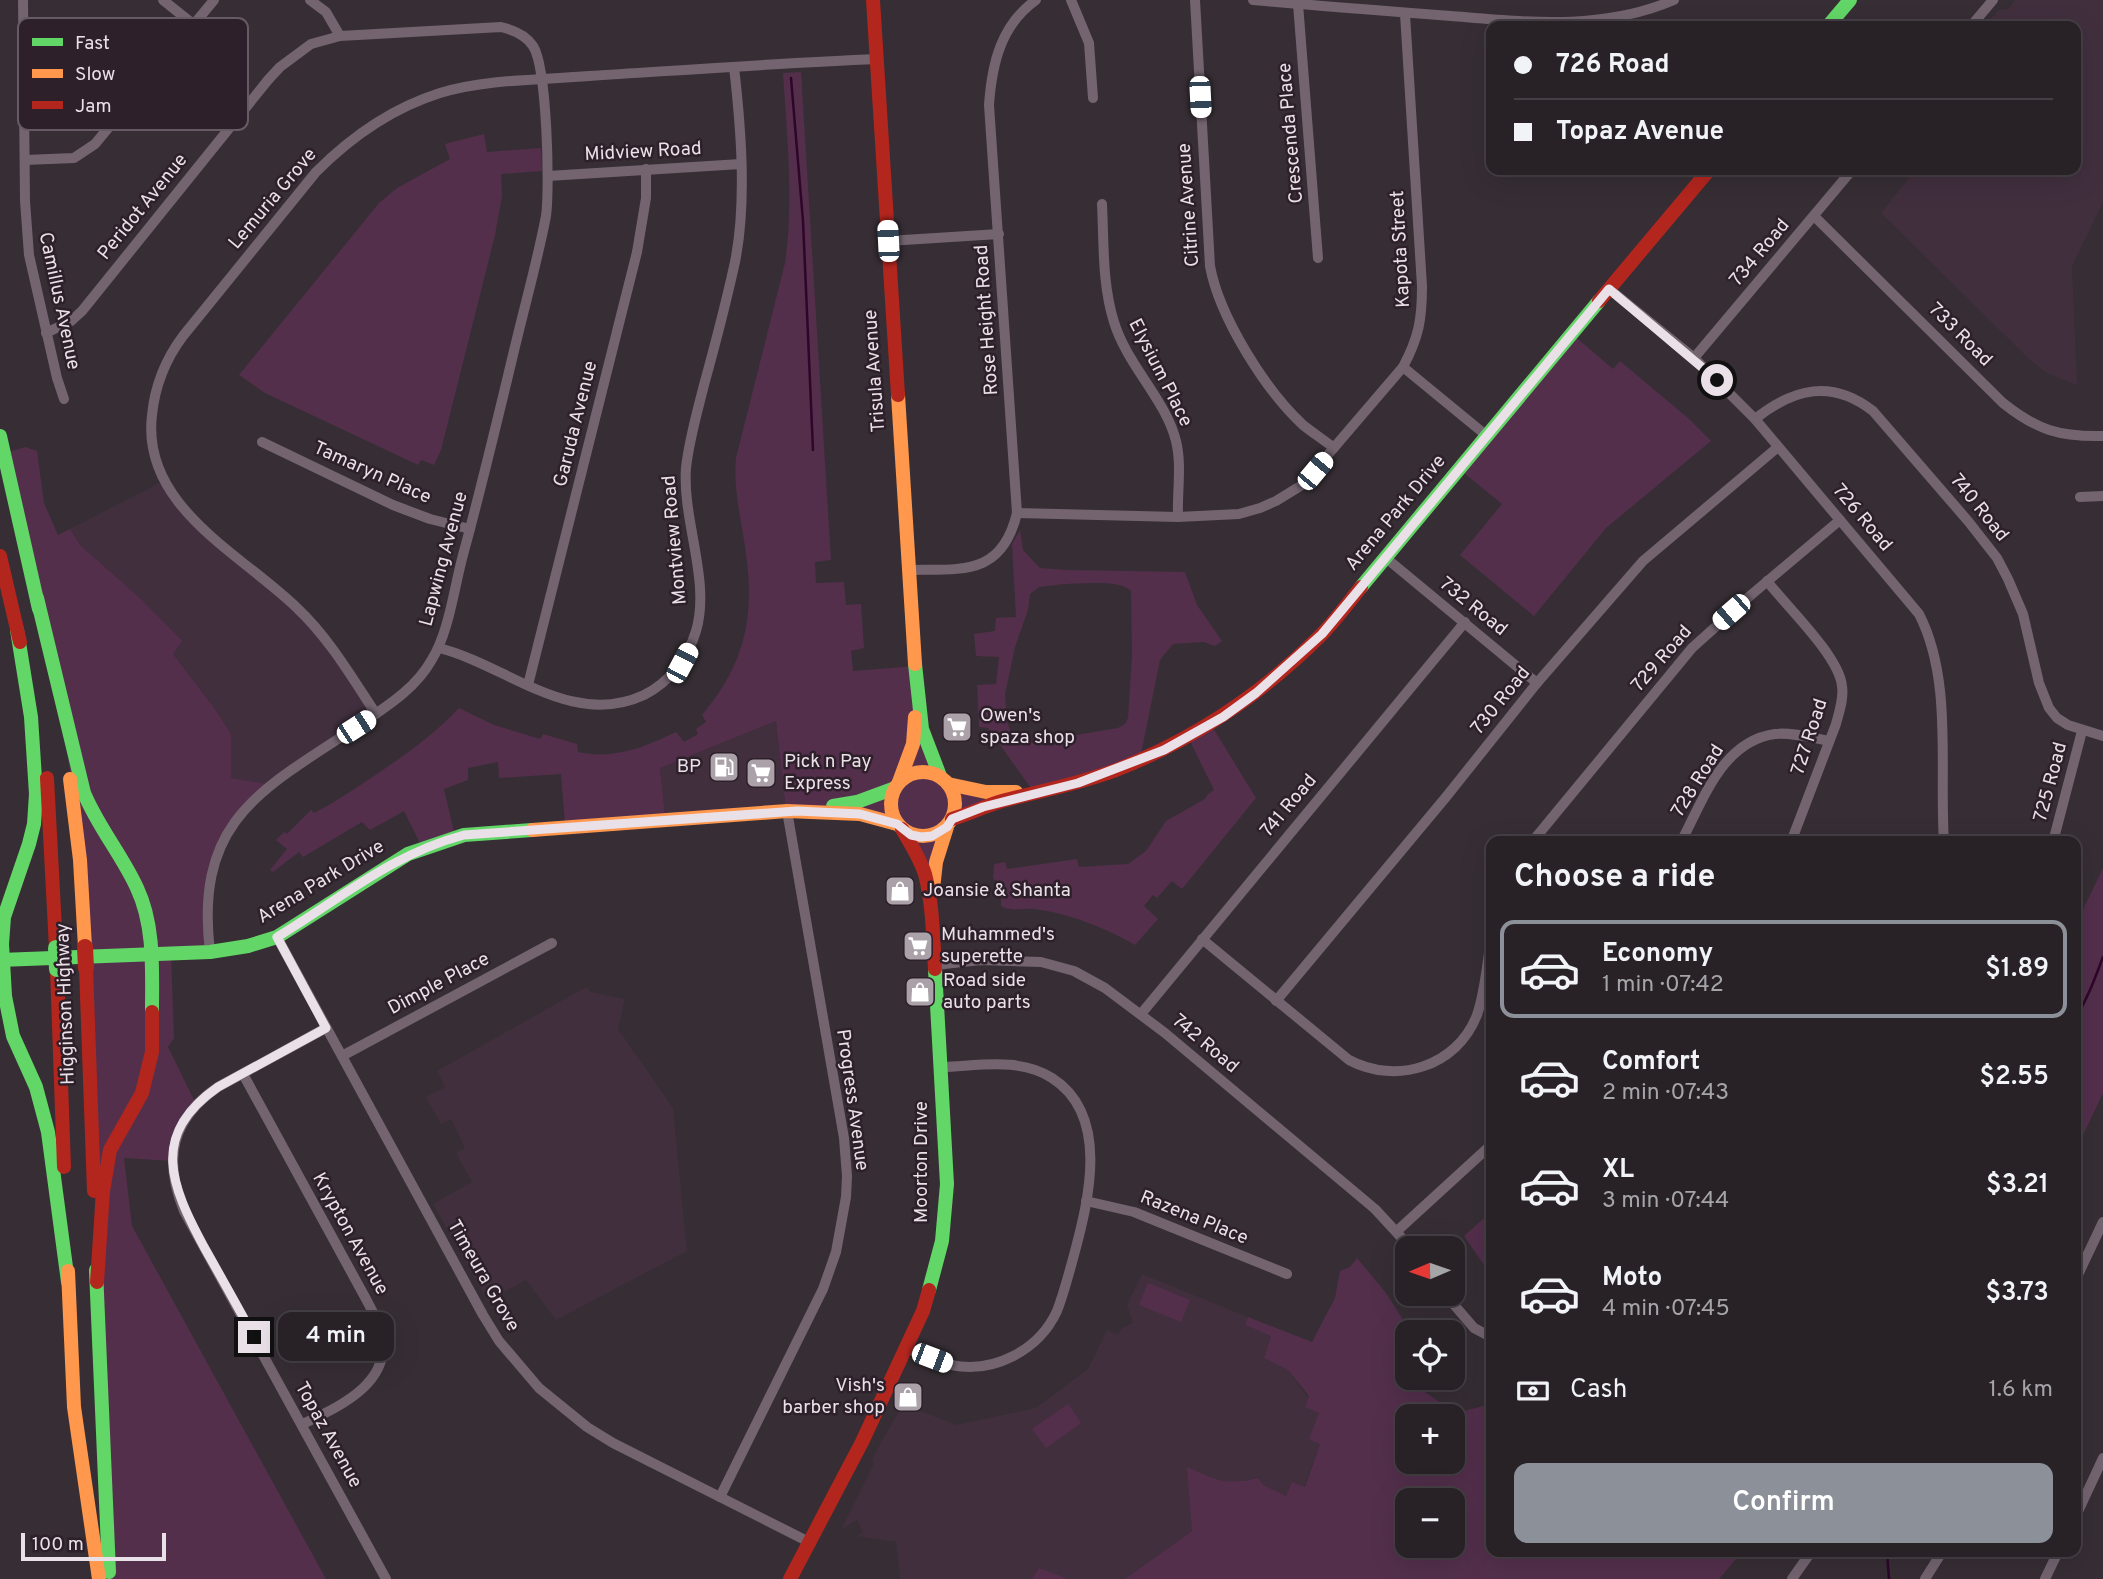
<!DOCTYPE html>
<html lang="en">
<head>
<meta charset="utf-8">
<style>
	body { margin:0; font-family:Overpass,sans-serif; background:#342f33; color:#f1f3f6; height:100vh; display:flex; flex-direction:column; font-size:26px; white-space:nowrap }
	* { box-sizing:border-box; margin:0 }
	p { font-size:23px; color:#a5a4a7 }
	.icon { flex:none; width:38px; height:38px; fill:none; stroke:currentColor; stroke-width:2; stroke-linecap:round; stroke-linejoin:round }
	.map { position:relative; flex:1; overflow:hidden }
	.details { position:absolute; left:1486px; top:836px; width:595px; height:721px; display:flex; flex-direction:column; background:#282227; border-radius:14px; box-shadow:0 7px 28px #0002,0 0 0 2px #443f44 }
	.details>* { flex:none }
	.hud { position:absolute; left:1486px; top:21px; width:595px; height:154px; border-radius:14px; box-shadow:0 7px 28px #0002,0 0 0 2px #443f44; display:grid; align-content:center; height:154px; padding:0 28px; background:#282227 }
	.needle { width:46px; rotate:268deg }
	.buttons { position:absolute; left:1395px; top:1236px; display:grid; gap:14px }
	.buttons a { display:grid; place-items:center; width:70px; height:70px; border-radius:14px; background:#282227; box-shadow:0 7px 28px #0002,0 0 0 2px #443f44; font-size:35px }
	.scale { position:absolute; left:21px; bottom:18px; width:145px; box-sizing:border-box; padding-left:7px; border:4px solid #eae0e8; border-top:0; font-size:19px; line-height:24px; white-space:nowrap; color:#eae0e8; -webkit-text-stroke:5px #2e202b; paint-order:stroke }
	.end { position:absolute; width:32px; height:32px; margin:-16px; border:9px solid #eae0e8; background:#111; box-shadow:0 0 0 4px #111 }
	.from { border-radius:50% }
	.bubble { position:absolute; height:49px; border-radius:14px; background:#282227; box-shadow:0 7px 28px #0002,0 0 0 2px #443f44; font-size:23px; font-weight:600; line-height:49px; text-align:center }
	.car { position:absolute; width:21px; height:42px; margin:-21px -10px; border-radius:9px; box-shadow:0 0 5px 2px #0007; background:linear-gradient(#fff 24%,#345 0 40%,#fff 0 76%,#345 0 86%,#fff 0) }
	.hud b { display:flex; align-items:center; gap:24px; height:66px; font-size:26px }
	.hud b+b { border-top:2px solid #443f44 }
	.hud i { width:18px; height:18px; background:#f1f3f6 }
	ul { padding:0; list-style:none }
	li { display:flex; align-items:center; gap:21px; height:98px; margin:0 14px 10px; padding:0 14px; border:4px solid transparent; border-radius:14px }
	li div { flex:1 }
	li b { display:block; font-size:26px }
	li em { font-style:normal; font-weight:600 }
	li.selected { border-color:#8c9099 }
	li>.icon { width:63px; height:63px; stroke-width:1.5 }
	h2 { padding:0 28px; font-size:32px; line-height:84px }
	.pay { display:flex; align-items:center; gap:18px; height:77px; padding:0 28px; font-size:26px }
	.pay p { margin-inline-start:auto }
	.cta { display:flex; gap:14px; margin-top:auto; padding:14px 28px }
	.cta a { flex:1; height:80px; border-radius:14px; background:#8c9099; color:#fff; font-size:28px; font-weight:600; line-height:80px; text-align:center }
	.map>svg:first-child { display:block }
</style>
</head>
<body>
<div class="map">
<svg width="2103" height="1579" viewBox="0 0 2103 1579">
	<rect width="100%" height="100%" fill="#362e34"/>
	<g fill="#412f3e">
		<polygon points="2015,0 2103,0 2103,202 2072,266 2077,385 2047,373 2031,361 1881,213 1915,170 2076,170 2076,26 1984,26 1999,10 2008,9"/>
		<polygon points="165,480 182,505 297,605 377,714 273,785 230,778 231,734 215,709 173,654 140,598 80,545 70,529"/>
		<polygon points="776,721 786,811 665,816 660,768"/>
		<polygon points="586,987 591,992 625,999 618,1029 673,1108 687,1251 556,1320 526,1280 488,1301 433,1204 472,1182 456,1153 465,1148 451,1119 441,1124 426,1097 445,1087 437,1071"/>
		<polygon points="1142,1274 1248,1317 1245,1325 1271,1336 1264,1358 1288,1370 1319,1413 1320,1444 1304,1487 1286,1496 1262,1485 1257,1478 1233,1483 1215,1479 1192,1531 1125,1579 1067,1579 1039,1569 1032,1579 900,1579 896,1542 857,1536 863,1532 857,1520 841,1530 874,1464 872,1459 903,1404 956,1425 1036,1408 1088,1369 1107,1330 1118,1335 1122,1328 1133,1323 1127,1305"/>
	</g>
	<g fill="#532f4c" fill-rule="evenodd">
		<path d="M801,72L831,560L815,562L816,583L844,582L846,605L861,604L864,648L851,651L853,671L915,666L917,695L942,775L951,782L1033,791L988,728L979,727L977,685L996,684L999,657L976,656L974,634L995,631L996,618L1016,617L1012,544L1020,530L1023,550L1040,568L1067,570L1185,572L1197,605L1222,641L1215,646L1204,642L1173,644L1160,660L1140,759L954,820L924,875L898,825L786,811L776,721L660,768L665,816L565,824L561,774L499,778L498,762L468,768V780L444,789L455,836L422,847L404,811L370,830L362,822L303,857L299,852L273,872L270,870L287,849L276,840L284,832L287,834L311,810L314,813C332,804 348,793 365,782C399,759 431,738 459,708L494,725L540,739L543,734L577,744L578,752C613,760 645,747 676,732L684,742L698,734L696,729L706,722L702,715C744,665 755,619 746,554C742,521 733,492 736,458L785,263C794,200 787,137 783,73ZM1064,584C1080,584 1120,579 1131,591L1132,655L1128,718L1125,724L1118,728L1016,745L1007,722L1005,694L1015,647L1028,610L1030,594L1039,587Z"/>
		<polygon points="484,134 487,152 541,148 542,171 501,174 502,196 495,235 441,450 434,465 421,460 418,465 265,393 239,375 379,203 397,188 450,159 445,144"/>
		<polygon points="1572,334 1613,369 1620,361 1688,418 1711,441 1606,528 1534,616 1460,555 1502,504 1459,469"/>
		<polygon points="25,447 37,451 44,503 58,535 70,529 80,545 140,598 182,641 173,654 215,709 231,734 231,778 273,785 240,814 212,877 211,951 171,953 174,1038 168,1047 196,1104 191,1110 173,1161 124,1158 132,1226 326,1579 110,1579 81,858 66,743 5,453"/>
		<path d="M1210,723L1256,798L1182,889L1172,881L1157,898L1153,895L1144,906L1158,919L1135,945C1106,928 1068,913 1034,909C1023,908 1012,912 1001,906V889L998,881L993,879L994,864L1005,862L1007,869L1077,859L1079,867L1128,864L1146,851L1166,821L1205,799L1208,794L1214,790L1188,737Z"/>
		<polygon points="1896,836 1897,842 1844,842 1846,837"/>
		<polygon points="2103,868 2103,1093 2076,1150 2076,924"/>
		<polygon points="1491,1212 1491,1275 1464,1236"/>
		<path d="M1357,1258L1386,1293L1411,1332H1407V1377H1410V1382L1456,1413L1491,1404V1552H1742L1719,1579H1125L1192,1531L1187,1467C1217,1480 1224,1486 1258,1478L1263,1485L1286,1496L1292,1482L1305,1487L1320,1444L1309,1439L1319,1413L1305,1407L1309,1396L1288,1370L1264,1358L1271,1336L1245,1325L1248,1317L1312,1342L1335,1298L1340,1271L1350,1267ZM1407,1416H1452V1461H1407ZM1407,1500H1452V1545H1407Z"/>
		<polygon points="1148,1283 1190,1300 1181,1322 1139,1305"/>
		<polygon points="1068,1404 1081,1423 1046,1448 1032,1429"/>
		<polygon points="1039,1568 1063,1577 1067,1579 1032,1579"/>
	</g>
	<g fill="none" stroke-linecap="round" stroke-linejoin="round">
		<g stroke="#2f062a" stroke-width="2.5">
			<polyline points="791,78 803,221 813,450"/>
			<path d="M2076,1017C2088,998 2095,978 2103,957"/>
			<polyline points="1887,1552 1889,1579"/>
		</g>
		<g stroke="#736470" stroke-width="10">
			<polyline points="23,0 25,201 29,255 57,378 64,399"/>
			<polyline points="163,0 193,24"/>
			<polyline points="310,0 326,12 340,36"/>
			<polyline points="1071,0 1089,43 1093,98"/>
			<path d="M1195,0L1210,266C1219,316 1265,390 1303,425C1313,433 1324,440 1334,448"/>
			<path d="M1253,0C1319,6 1385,11 1451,16C1526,22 1602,31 1674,0"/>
			<polyline points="1298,4 1318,258"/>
			<polyline points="1971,26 1993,0"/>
			<polyline points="25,160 74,158 95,144 214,0"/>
			<polyline points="548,176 741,164"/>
			<path d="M1102,204C1104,243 1102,284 1114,322C1127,365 1166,400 1176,441C1182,465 1177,492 1178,517"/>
			<path d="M1814,216L2003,403C2037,430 2059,437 2103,436"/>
			<polyline points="888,241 999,234"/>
			<path d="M1609,289L1694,358L1755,419L1919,614C1953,680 1939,769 1944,842"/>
			<path d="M46,333L71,321L82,311L268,80L280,67L311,44L340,36L501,27C514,30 526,35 533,46C547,67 550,188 546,216C537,263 524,308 513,355C497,422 481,489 463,555C454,588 449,633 431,661C415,689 387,706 361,724C263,789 194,818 210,952"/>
			<polyline points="1694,358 1852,170"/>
			<polyline points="1403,367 1487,436"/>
			<path d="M1755,419C1794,388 1832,379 1873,411L1968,521L1997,558L2008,579L2023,614L2039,683L2049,708L2057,718L2068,725L2103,736"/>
			<polyline points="262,442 393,505 430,519 470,529"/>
			<polyline points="2080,497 2103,496"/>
			<path d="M1017,513L1178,517L1239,514L1260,508L1276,501L1302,485L1403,367C1419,337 1422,319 1422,286L1405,14"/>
			<polyline points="1386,558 1537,683"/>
			<path d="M909,570C963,569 1002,576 1017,513L989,105C992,63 1001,25 1036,0"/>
			<path d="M1767,581C1787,607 1839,656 1842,686C1844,699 1839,712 1836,724L1791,842"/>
			<path d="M439,648C507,665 571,729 644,695C670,682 688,658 696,631C711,581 682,520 686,468C689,440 697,413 704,385C715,345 726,303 735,262C747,202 741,128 734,67"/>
			<polyline points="528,685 637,252 646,198 646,169"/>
			<path d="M376,714C351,676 329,638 296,607C240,553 141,506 152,415C155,385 165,360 183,336L316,172C351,137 392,108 440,93C487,79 540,80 589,76C685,70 781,63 877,59"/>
			<polyline points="1532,842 1692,648 1751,595 1840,520"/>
			<path d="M1681,842C1703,801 1722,741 1775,734C1792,732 1812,738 1829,741"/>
			<polyline points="2053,842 2082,731"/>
			<polyline points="277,937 483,1315 499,1341 539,1388 587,1427 613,1443 811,1543"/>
			<path d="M1202,939L1349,1060C1396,1085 1457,1067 1477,1015C1485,992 1487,964 1491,939"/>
			<polyline points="935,965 981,960 1041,962 1074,971 1105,988 1165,1033 1375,1209 1411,1248"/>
			<polyline points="1276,1001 1446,797 1537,683 1643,561 1778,447"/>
			<polyline points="1141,1014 1465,622"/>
			<path d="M326,1028L218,1087C171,1119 163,1160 184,1211L386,1579"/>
			<polyline points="342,1056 552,943"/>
			<path d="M243,1074L366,1299C372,1311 379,1322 382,1334C392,1384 338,1407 303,1424"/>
			<polyline points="1086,1201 1134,1212 1287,1274"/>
			<polyline points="1397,1231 1491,1145"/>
			<polyline points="2076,1279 2103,1222"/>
			<polyline points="1444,1293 1474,1328 1491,1337"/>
			<path d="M907,1348C921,1354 936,1362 951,1365C994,1374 1039,1350 1057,1311C1064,1293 1069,1273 1074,1255C1089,1199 1110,1115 1052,1078C1020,1057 978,1066 942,1067"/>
			<polyline points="720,1497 823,1289 836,1252 846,1197 847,1176 844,1138 787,811"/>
			<polyline points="2076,1516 2103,1458"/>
			<polyline points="1792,1579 1811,1552"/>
			<polyline points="1925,1579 1942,1552"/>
			<polyline points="2045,1579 2058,1552"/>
		</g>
		<g stroke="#63d668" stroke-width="14">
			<polyline points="1828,26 1850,0"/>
			<polyline points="0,436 39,609"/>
			<polyline points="1361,587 1599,301"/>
			<path d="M37,598L84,793C98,827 122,855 137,888C155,926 152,972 152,1012"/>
			<polyline points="17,630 31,717 36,794 34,824 29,844 4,917 2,944 5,996 13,1036 36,1087 48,1132 68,1282"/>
			<polyline points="915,664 922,729 940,776"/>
			<polyline points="833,806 857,802 895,788"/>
			<polyline points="0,960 210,952 248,946 277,937 408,854 464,835 532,830"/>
			<polyline points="96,1270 109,1572"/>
			<polyline points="929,1290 942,1241 947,1184 935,969"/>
		</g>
		<g stroke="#ff974d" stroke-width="14">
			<polyline points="898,395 915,664"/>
			<circle cx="923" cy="804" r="32"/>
			<polyline points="70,779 80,860 85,947"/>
			<polyline points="899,782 913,744 915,717"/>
			<polyline points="948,784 986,792 1016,792"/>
			<polyline points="532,830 787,811 860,814 897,824"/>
			<polyline points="933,889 936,862 947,827"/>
			<polyline points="68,1271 74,1407 99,1579"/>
		</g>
		<g stroke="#b3261e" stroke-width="14">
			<polyline points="873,0 898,395"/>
			<polyline points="1599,301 1709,170"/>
			<polyline points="0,556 20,642"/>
			<polyline points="47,778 56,948"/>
			<path d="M952,819C969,814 985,806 1002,801C1040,791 1079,784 1116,770C1192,740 1262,694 1320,636C1335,621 1348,603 1361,587"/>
			<path d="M902,829C910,843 920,858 925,874C933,905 933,938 935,969"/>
			<polyline points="86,968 94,1191"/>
			<polyline points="57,969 64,1167"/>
			<polyline points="97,1282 103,1191 110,1150 142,1093 152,1052 152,1012"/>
			<polyline points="790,1579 862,1442 923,1311 929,1290"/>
		</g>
		<polyline stroke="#63d668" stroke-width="16" points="56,948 57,969"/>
		<polyline stroke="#b3261e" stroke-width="16" points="85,947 86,968"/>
	</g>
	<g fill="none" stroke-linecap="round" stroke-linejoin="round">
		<path stroke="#eae0e8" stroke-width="9" d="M254,1337C238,1307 221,1277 204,1247C171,1185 149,1135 218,1087L326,1028L277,937C340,899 392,854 464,835L797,811L860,814L897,824L911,835L921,837L932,836L947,827L952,819L983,807L1078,783L1164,750L1223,717L1256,693L1322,634L1609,289L1717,380"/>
	</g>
	<defs>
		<g id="supermarket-square" transform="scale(1.575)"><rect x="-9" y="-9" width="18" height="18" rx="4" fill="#aba2a9" stroke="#2e202b"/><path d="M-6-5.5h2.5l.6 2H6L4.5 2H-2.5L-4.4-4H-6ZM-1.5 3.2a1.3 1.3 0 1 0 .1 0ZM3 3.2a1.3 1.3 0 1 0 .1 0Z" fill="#fff"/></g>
		<g id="fuel-square" transform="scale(1.575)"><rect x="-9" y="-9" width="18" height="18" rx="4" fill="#aba2a9" stroke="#2e202b"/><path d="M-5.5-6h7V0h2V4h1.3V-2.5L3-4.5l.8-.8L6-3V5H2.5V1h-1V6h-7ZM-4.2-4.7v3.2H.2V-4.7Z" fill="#fff"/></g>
		<g id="shop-square" transform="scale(1.575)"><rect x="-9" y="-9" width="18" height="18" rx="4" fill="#aba2a9" stroke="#2e202b"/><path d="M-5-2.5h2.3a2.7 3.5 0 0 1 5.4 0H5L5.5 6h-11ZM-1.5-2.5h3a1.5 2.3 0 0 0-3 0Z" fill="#fff"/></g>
	</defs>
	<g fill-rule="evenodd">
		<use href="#supermarket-square" x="957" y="727"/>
		<use href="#fuel-square" x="724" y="767"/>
		<use href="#supermarket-square" x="761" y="773"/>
		<use href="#shop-square" x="900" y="891"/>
		<use href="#supermarket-square" x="918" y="946"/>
		<use href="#shop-square" x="920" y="992"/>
		<use href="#shop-square" x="908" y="1397"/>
	</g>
	<g text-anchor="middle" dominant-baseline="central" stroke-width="5" stroke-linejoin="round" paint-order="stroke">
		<g font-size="19" fill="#eae0e8" stroke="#2e202b">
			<text transform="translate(1291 133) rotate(-95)">Crescenda Place</text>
			<text transform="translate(643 152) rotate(-3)">Midview Road</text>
			<text transform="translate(273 199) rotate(-50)">Lemuria Grove</text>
			<text transform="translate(1189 205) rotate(-94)">Citrine Avenue</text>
			<text transform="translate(143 207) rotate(-51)">Peridot Avenue</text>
			<text transform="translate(1401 249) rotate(-93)">Kapota Street</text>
			<text transform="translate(1760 253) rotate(-50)">734 Road</text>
			<text transform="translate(59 301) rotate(78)">Camillus Avenue</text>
			<text transform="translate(987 320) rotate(-94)">Rose Height Road</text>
			<text transform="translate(1960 335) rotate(45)">733 Road</text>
			<text transform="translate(875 371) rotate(-94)">Trisula Avenue</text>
			<text transform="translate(1160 373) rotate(63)">Elysium Place</text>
			<text transform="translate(576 424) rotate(-76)">Garuda Avenue</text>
			<text transform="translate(372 473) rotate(24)">Tamaryn Place</text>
			<text transform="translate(1979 508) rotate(51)">740 Road</text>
			<text transform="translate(1396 513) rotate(-50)">Arena Park Drive</text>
			<text transform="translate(1862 518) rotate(50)">726 Road</text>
			<text transform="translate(675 540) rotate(-95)">Montview Road</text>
			<text transform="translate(444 559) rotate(-75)">Lapwing Avenue</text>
			<text transform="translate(1473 607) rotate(39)">732 Road</text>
			<text transform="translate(1662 659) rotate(-49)">729 Road</text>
			<text transform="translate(1501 701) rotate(-51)">730 Road</text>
			<text transform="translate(1810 737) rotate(-72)">727 Road</text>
			<text transform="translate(1698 781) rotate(-58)">728 Road</text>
			<text transform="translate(2051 782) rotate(-75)">725 Road</text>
			<text transform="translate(1289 806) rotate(-50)">741 Road</text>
			<text transform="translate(321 882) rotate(-31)">Arena Park Drive</text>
			<text transform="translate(439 984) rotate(-28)">Dimple Place</text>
			<text transform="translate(66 1004) rotate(-92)">Higginson Highway</text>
			<text transform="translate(1205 1044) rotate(40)">742 Road</text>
			<text transform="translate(852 1100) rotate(82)">Progress Avenue</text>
			<text transform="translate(922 1162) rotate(-90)">Moorton Drive</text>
			<text transform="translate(1194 1218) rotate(22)">Razena Place</text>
			<text transform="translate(350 1234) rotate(61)">Krypton Avenue</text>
			<text transform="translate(483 1276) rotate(60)">Timeura Grove</text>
			<text transform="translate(328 1435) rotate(61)">Topaz Avenue</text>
		</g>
		<g font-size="19" fill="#eae0e8" stroke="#2e202b" text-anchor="start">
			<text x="980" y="716">Owen's<tspan x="980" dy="22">spaza shop</tspan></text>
			<text x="784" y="762">Pick n Pay<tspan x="784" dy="22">Express</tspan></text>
			<text x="701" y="767" text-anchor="end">BP</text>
			<text x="923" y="891">Joansie &amp; Shanta</text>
			<text x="941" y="935">Muhammed's<tspan x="941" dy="22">superette</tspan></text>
			<text x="943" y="981">Road side<tspan x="943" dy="22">auto parts</tspan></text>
			<text x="885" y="1386" text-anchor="end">Vish's<tspan x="885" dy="22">barber shop</tspan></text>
		</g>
	</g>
	<rect x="18" y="18" width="230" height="112" rx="10" fill="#2e202b" stroke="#665a64" stroke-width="2"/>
	<rect x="32" y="38" width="31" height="8" fill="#63d668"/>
	<rect x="32" y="69" width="31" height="9" fill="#ff974d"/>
	<rect x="32" y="101" width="31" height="8" fill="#b3261e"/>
	<g font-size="19" fill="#eae0e8">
		<text x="75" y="49">Fast</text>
		<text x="75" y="80">Slow</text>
		<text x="75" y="112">Jam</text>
	</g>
</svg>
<div class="buttons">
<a><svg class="needle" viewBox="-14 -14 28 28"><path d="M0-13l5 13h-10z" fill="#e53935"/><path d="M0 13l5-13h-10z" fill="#a5a4a7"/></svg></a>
<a><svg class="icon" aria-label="locate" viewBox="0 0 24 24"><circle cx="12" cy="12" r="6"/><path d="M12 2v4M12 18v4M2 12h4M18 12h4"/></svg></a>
<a>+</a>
<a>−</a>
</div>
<div class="scale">100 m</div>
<i class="end from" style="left:1717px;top:380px"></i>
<i class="end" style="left:254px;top:1337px"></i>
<div class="bubble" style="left:278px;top:1312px;width:116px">4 min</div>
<i class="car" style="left:1200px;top:97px;rotate:177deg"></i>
<i class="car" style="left:888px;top:241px;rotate:357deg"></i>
<i class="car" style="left:1315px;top:471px;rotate:40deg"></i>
<i class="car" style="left:1731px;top:612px;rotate:229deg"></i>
<i class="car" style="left:682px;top:663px;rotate:28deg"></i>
<i class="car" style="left:356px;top:727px;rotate:57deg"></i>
<i class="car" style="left:932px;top:1358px;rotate:111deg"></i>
<div class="hud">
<b><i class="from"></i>726 Road</b>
<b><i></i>Topaz Avenue</b>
</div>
<section class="details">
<h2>Choose a ride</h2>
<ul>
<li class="selected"><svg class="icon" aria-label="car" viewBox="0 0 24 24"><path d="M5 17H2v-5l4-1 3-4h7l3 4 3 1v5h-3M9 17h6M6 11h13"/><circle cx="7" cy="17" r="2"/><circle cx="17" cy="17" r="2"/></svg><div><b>Economy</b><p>1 min · 07:42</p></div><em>$1.89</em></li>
<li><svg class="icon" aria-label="car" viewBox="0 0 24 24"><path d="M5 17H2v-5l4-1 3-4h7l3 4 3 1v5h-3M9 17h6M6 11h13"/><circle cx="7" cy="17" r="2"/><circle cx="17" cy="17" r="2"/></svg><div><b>Comfort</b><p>2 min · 07:43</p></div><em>$2.55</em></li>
<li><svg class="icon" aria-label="car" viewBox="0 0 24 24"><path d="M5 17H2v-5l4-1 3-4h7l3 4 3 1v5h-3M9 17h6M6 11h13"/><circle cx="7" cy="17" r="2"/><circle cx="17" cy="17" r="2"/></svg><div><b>XL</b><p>3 min · 07:44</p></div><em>$3.21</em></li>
<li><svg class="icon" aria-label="car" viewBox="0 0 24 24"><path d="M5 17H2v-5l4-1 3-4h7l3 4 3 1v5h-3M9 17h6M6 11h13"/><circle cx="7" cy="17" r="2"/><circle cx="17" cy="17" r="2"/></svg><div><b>Moto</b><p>4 min · 07:45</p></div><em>$3.73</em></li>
</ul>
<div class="pay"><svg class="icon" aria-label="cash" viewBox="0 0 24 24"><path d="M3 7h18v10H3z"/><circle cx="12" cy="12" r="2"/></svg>Cash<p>1.6 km</p></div>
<div class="cta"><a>Confirm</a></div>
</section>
</div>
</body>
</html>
